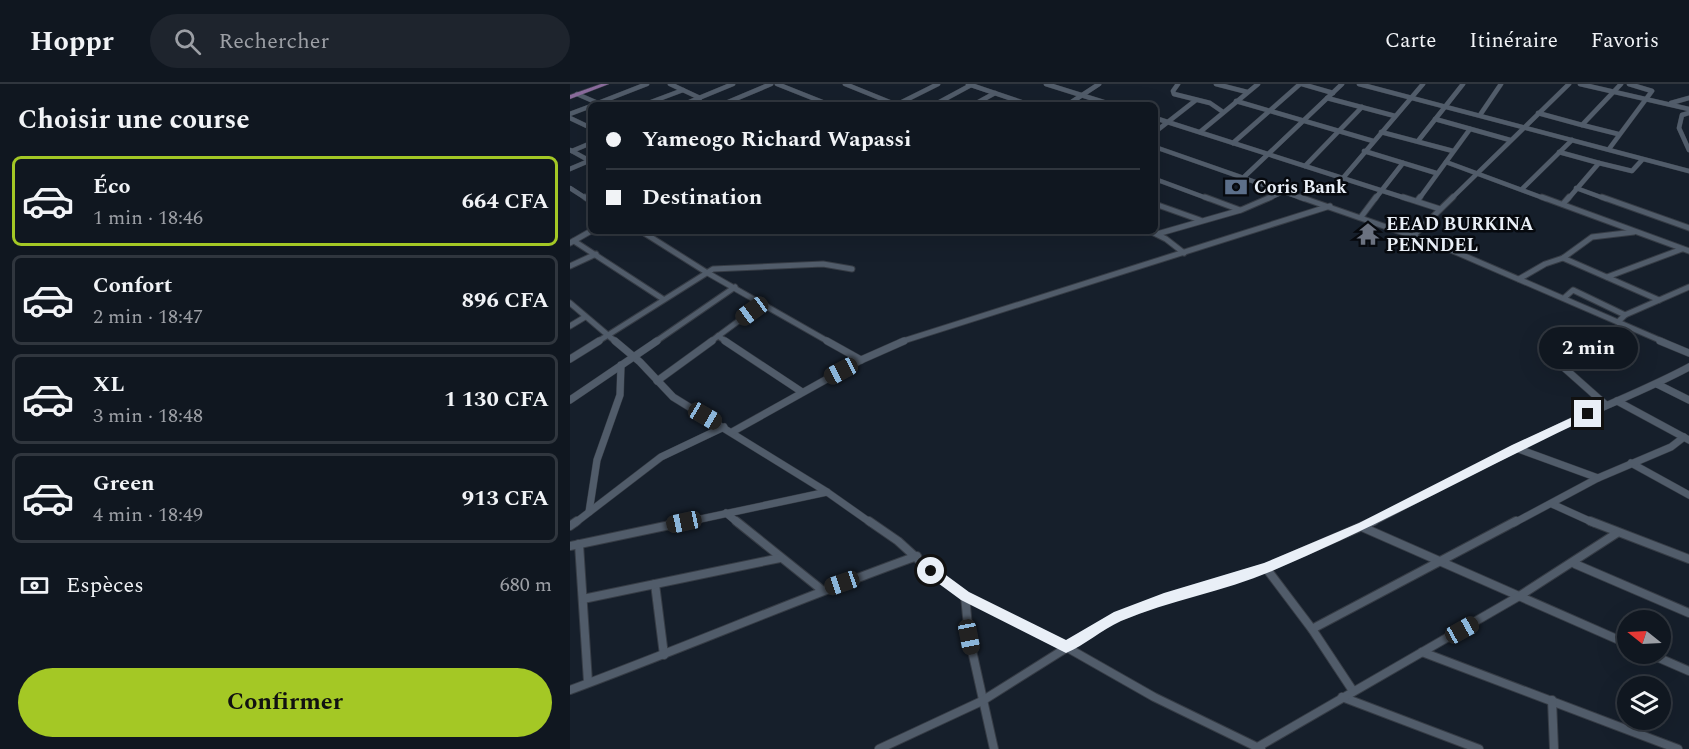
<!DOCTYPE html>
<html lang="fr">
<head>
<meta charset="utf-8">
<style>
	body { margin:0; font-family:Spectral,serif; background:#1e242d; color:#f1f3f6; height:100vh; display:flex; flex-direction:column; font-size:22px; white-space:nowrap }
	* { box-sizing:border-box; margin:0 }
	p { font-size:20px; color:#9c9fa5 }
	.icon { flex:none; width:33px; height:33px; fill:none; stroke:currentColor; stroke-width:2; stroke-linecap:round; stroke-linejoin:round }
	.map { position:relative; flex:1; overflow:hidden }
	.side { display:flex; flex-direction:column; background:#101720; width:570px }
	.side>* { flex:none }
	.guide { position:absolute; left:18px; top:18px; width:570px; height:132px; border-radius:9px; box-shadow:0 6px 24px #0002,0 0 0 2px #30363e; display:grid; align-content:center; height:132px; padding:0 18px; background:#101720 }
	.needle { width:39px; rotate:288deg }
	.buttons { position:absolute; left:1047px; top:526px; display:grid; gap:12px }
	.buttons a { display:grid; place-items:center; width:54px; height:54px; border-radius:50%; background:#101720; box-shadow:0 6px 24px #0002,0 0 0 2px #30363e; font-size:30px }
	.end { position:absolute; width:27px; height:27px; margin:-14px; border:8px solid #e9eff7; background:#111; box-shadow:0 0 0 3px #111 }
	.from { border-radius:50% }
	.bubble { position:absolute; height:42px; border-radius:21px; background:#101720; box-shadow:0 6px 24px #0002,0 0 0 2px #30363e; font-size:20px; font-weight:700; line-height:42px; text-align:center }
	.car { position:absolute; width:18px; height:36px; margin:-18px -9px; border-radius:8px; box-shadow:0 0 4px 2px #0007; background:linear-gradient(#222 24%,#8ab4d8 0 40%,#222 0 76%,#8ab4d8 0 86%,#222 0) }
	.guide b { display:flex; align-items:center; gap:21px; height:57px; font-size:22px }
	.guide b+b { border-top:2px solid #30363e }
	.guide i { width:15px; height:15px; background:#f1f3f6 }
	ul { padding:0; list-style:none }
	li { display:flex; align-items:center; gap:18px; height:90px; margin:0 12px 9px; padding:0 6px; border:3px solid #30363e; border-radius:9px }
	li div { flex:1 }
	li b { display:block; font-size:22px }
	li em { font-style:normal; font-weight:700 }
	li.selected { border-color:#a4c825 }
	li>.icon { width:54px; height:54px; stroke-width:1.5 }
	h2 { padding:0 18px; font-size:27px; line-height:72px }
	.pay { display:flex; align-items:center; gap:15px; height:66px; padding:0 18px; font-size:22px }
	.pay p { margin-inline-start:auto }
	.primary-button { display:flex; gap:12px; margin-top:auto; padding:12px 18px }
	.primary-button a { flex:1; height:69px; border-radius:36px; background:#a4c825; color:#111; font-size:24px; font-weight:700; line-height:69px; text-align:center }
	header { display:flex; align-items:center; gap:36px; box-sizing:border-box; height:84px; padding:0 30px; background:#101720; border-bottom:2px solid #30363e }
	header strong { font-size:28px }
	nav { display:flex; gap:33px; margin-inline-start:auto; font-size:21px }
	.search { width:420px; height:54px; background:#1e242d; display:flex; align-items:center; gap:15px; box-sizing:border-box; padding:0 21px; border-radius:33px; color:#9c9fa5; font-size:22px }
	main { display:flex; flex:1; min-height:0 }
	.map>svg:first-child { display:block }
</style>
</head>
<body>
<header>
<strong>Hoppr</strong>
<div class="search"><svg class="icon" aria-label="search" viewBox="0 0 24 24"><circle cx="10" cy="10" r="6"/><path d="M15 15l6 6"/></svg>Rechercher</div>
<nav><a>Carte</a><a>Itinéraire</a><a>Favoris</a></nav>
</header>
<main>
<section class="side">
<h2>Choisir une course</h2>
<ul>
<li class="selected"><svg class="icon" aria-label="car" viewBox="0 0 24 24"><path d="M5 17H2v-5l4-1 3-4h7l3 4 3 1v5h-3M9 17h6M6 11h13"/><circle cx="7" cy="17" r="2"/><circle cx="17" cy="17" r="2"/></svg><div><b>Éco</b><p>1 min · 18:46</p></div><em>664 CFA</em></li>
<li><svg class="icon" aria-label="car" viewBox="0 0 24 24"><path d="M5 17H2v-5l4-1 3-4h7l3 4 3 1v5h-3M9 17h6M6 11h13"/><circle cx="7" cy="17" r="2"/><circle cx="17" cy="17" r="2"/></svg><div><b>Confort</b><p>2 min · 18:47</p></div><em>896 CFA</em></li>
<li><svg class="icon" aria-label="car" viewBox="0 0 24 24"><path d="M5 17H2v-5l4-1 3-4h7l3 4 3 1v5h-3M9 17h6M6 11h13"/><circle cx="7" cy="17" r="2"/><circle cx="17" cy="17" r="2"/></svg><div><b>XL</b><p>3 min · 18:48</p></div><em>1 130 CFA</em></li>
<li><svg class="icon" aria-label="car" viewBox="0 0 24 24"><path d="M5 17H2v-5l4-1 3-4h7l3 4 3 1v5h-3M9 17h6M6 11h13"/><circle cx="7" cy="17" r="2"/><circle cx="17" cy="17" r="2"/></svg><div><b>Green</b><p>4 min · 18:49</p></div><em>913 CFA</em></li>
</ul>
<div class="pay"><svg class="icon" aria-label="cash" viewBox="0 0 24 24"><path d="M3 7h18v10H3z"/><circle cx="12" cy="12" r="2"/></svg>Espèces<p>680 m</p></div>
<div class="primary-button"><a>Confirmer</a></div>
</section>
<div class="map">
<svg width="1119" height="665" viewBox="0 0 1119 665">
	<rect width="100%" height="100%" fill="#161f2b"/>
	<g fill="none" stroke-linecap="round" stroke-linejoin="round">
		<g stroke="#363c45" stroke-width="5">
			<g id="minor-far3">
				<polyline points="100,0 130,14"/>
				<polyline points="207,0 260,21"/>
				<polyline points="275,0 327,21"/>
				<polyline points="398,0 460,21"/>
				<polyline points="476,0 543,21"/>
				<polyline points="608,0 603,7 604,10 640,19 653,28"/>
				<polyline points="646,0 677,8"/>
				<polyline points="732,0 763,9"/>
				<polyline points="789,0 1119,87"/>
				<polyline points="1010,0 1119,25"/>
				<polyline points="7,10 30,20"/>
				<polyline points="757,14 825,32"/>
				<polyline points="666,17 803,57"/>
				<polyline points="1101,19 1119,14"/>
				<polyline points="23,21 77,0"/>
				<polyline points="73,21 113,6"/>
				<polyline points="112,21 163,0"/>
				<polyline points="151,21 201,0"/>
				<polyline points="326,21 368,0"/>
				<polyline points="364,21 401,1"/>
				<polyline points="403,21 425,9"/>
				<polyline points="497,21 529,0"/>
				<polyline points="968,29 1012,41"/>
				<polyline points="1119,29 1112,31 1109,44 1119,66"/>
				<polyline points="0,30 21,22"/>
				<polyline points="910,31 931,0"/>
				<polyline points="0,34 21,44"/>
				<polyline points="585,34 838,115"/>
				<polyline points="865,35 940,56"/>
				<polyline points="585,48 626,16"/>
				<polyline points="630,48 688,0"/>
				<polyline points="811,48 883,67"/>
				<polyline points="1048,50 1012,41 1051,0"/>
				<polyline points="848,57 893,0"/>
				<polyline points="663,59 730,0"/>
				<polyline points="585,63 734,115"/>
				<polyline points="1039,65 1082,7 1059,0"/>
				<polyline points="0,66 20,77"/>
				<polyline points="2,67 21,59"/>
				<polyline points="794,67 866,89"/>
				<polyline points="989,68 1029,79 998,115"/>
				<polyline points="876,78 976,115"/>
				<polyline points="1029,79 1062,87 1072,76"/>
				<polyline points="735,82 792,23"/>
				<polyline points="0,85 21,76"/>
				<polyline points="674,93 772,0"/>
				<polyline points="773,94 853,0"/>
				<polyline points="585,95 639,115"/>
				<polyline points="0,104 17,115"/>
				<polyline points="1006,104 1036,115"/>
				<polyline points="952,105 1002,56"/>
				<polyline points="697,115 715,107"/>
				<polyline points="805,115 833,79"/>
				<polyline points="849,115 900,45"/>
				<polyline points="881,115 999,0"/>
			</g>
		</g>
		<g stroke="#363c45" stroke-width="7">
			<g id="minor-far2">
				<polyline points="15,113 21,117"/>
				<polyline points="635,113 670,126"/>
				<polyline points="730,113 874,163 1094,258"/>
				<polyline points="833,113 870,125"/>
				<polyline points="972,113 1119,167"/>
				<polyline points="1032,113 1119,144"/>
				<polyline points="847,117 850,113"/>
				<polyline points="585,120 630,136"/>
				<polyline points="993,120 999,113"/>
				<polyline points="791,133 806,113"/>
				<polyline points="71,147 136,188 259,258"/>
				<polyline points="580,147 596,155 614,169"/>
				<polyline points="587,150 671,126 701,113"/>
				<polyline points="844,151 883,113"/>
				<polyline points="4,157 93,215"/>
				<polyline points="0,159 21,147"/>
				<polyline points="993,174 1089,216"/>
				<polyline points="0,182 26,170"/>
				<polyline points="1037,193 1112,165"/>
				<polyline points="949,195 975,180 993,174 1022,153 1064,148"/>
				<polyline points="994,214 1003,206 1055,231"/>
				<polyline points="0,219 46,258"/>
				<polyline points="1048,238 1055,231 1119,203"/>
				<polyline points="0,242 15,233"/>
				<polyline points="148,252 157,258"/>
				<polyline points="27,258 143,185 253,180 282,185"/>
				<polyline points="85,258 165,203"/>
				<polyline points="140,258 193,219"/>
				<polyline points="330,258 760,122"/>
			</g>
		</g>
		<g stroke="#363c45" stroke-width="8">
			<g id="minor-far1">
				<polyline points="45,257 70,278 103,313 257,408 301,439"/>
				<polyline points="155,257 232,308"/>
				<polyline points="257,257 291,276"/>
				<polyline points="1090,257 1119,269"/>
				<polyline points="983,274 1036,321"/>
				<polyline points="0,275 29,257"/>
				<polyline points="87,297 142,257"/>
				<polyline points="1087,300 1119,316"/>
				<polyline points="0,316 87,257"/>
				<polyline points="1047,317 1119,356"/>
				<polyline points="162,348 291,276 334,257"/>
				<polyline points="946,364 1028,394"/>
				<polyline points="1061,379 1119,411"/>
				<polyline points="982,420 1024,439"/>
				<polyline points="19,428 27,376 50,311 51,281"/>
				<polyline points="156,429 168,439"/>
				<polyline points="5,439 91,373 154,343"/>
				<polyline points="112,439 257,408"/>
				<path d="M801,439C866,405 932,371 998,339C1038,320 1080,304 1119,283"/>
				<polyline points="944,439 1028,394 1101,363 1114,353"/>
			</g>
		</g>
		<g stroke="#363c45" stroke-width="10">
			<g id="minor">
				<polyline points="166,437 252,506"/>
				<polyline points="299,437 328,457 361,487 395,512 496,563 584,613 691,665"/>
				<polyline points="1020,437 1119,475"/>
				<polyline points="0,442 7,437"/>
				<polyline points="792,443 1058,560"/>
				<polyline points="9,460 18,598"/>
				<polyline points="0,462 119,437"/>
				<polyline points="1005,480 1119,529"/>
				<polyline points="696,484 742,545 783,607"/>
				<polyline points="85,500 94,571"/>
				<polyline points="395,512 399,553 424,665"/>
				<polyline points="13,515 210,474"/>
				<polyline points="742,545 946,437"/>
				<polyline points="852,568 1108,665"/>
				<polyline points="1080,570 1119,587"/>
				<path d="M0,606C116,563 230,514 347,472"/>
				<polyline points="772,613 909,665"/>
				<polyline points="982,616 984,665"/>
				<polyline points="686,664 951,511 1047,449"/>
				<polyline points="309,665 412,617 544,534 594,515 696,484 804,437"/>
			</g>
		</g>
		<g stroke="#363c45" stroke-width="1">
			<polygon id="major" points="31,0 39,0 0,15 0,11"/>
		</g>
		<use href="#minor-far3" stroke="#515c6a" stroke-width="4.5"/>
		<use href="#minor-far2" stroke="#515c6a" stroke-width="5"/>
		<use href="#minor-far1" stroke="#515c6a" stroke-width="7"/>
		<use href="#minor" stroke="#515c6a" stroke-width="8"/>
		<use href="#major" fill="#896a9b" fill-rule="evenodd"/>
	</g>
	<path fill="#e9eff7" d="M1018,326L1022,330L1021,333C914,383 811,441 702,487C653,508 600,516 551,537C531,546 515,561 496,569L391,516L357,491L355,487L361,482L365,483L399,508L496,556L544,528L594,509L694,479L789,439L942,361Z"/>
	<defs>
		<g id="bank-bare" transform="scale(1.8)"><path d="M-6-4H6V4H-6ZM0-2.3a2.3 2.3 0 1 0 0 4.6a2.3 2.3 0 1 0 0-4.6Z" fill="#5c6f8a" stroke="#06090e" stroke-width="2.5" paint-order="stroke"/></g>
		<g id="temple-bare" transform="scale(1.8)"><path d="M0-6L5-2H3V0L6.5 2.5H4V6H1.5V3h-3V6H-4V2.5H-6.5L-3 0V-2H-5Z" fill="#6b7280" stroke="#06090e" stroke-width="2.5" paint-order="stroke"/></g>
	</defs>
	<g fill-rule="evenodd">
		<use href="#bank-bare" x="666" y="103"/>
		<use href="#temple-bare" x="798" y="150"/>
	</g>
	<g text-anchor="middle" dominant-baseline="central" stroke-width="5" stroke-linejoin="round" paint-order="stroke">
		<g font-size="18" font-weight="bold" fill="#e9eff7" stroke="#06090e" text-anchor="start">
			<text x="684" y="103">Coris Bank</text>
			<text x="816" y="140">EEAD BURKINA<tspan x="816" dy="21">PENNDEL</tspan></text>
		</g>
	</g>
</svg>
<div class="buttons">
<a><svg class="needle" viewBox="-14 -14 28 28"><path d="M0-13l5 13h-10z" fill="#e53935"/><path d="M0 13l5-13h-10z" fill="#9c9fa5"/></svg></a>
<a><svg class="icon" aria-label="layers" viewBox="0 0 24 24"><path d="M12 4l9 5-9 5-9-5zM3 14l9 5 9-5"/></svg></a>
</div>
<i class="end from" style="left:361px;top:487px"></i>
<i class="end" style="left:1018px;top:330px"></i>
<div class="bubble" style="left:969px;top:243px;width:99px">2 min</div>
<i class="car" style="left:182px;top:227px;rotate:234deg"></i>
<i class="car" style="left:271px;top:287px;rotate:242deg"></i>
<i class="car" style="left:135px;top:332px;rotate:120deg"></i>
<i class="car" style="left:114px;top:438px;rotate:258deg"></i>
<i class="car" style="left:272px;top:499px;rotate:251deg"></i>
<i class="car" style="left:892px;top:546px;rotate:61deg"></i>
<i class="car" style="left:399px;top:553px;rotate:169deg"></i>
<div class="guide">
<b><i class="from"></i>Yameogo Richard Wapassi</b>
<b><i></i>Destination</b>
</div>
</div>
</main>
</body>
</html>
